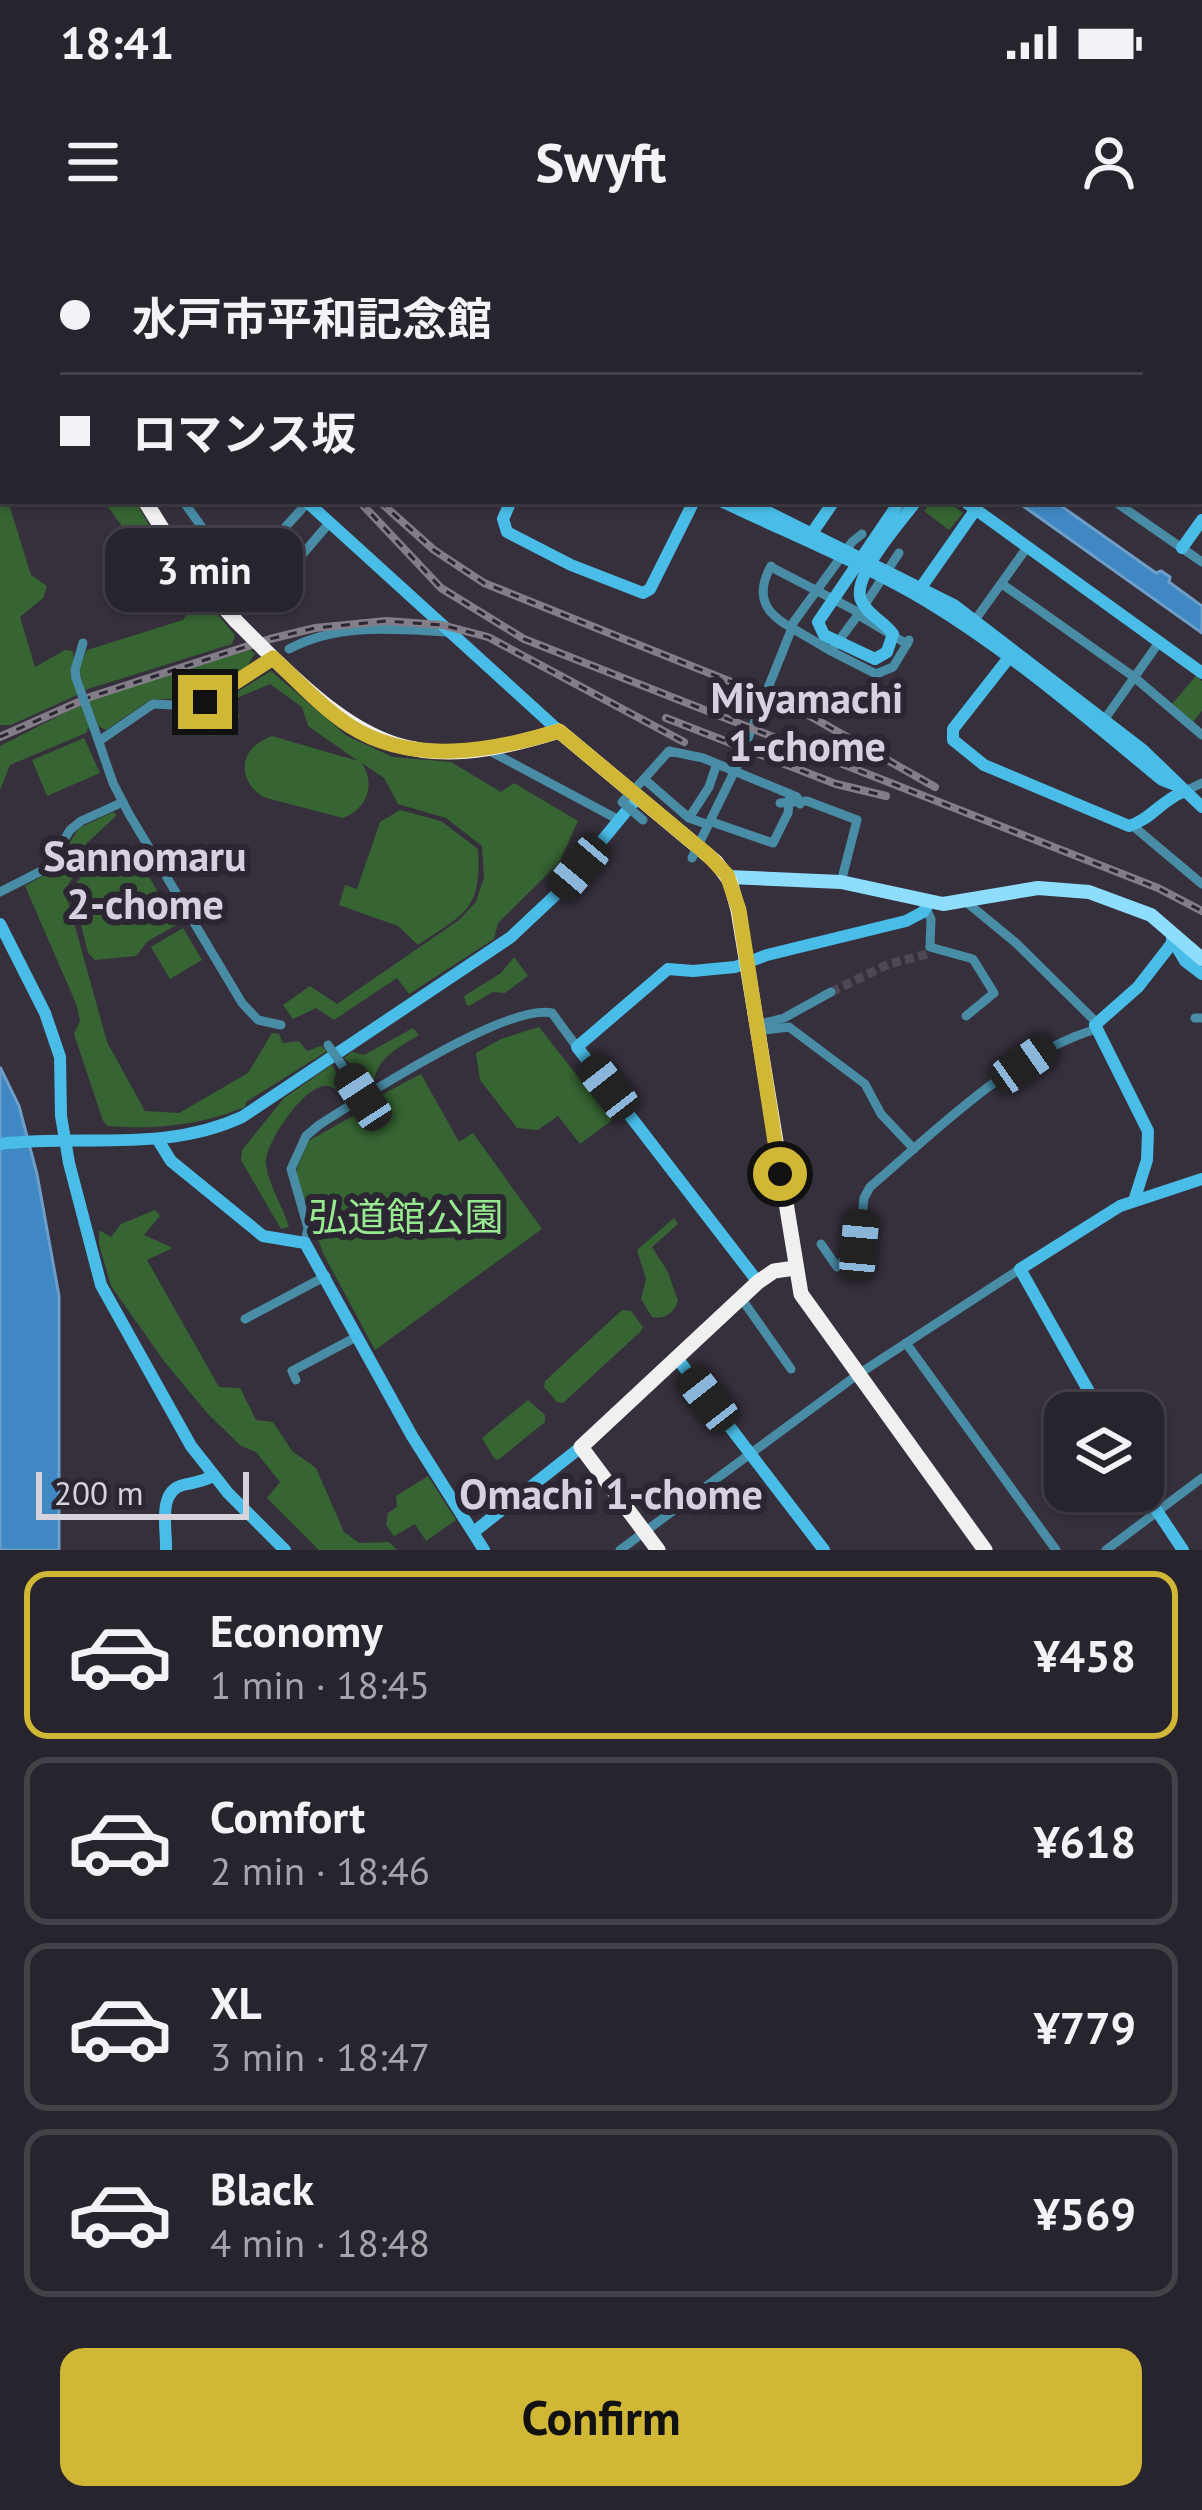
<!DOCTYPE html>
<html lang="en">
<head>
<meta charset="utf-8">
<style>
	body { margin:0; font-family:"PT Sans","Noto Sans JP",sans-serif; background:#302c35; color:#f1f3f6; height:100vh; display:flex; flex-direction:column; font-size:45px; white-space:nowrap }
	* { box-sizing:border-box; margin:0 }
	p { font-size:39px; color:#a5a4aa }
	.icon { flex:none; width:66px; height:66px; fill:none; stroke:currentColor; stroke-width:2; stroke-linecap:round; stroke-linejoin:round }
	.map { position:relative; height:1310px; overflow:hidden }
	.sheet { display:flex; flex-direction:column; background:#28242d; flex:1 }
	.sheet>* { flex:none }
	.banner { position:absolute; left:0px; top:0px; width:1203px; height:264px; box-shadow:0 3px 9px #0004,0 0 0 3px #444149; display:grid; align-content:center; height:264px; padding:0 60px; background:#28242d }
	.buttons { position:absolute; left:1044px; top:1152px; display:grid; gap:24px }
	.buttons a { display:grid; place-items:center; width:120px; height:120px; border-radius:24px; background:#28242d; box-shadow:0 3px 9px #0004,0 0 0 3px #444149; font-size:60px }
	.scale { position:absolute; left:36px; bottom:30px; width:213px; box-sizing:border-box; padding-left:12px; border:6px solid #d7d3db; border-top:0; font-size:33px; line-height:42px; white-space:nowrap; color:#d7d3db; -webkit-text-stroke:9px #2c2632; paint-order:stroke }
	.end { position:absolute; width:54px; height:54px; margin:-27px; border:15px solid #d1b736; background:#111; box-shadow:0 0 0 6px #111 }
	.from { border-radius:50% }
	.bubble { position:absolute; height:84px; border-radius:24px; background:#28242d; box-shadow:0 3px 9px #0004,0 0 0 3px #444149; font-size:39px; font-weight:700; line-height:84px; text-align:center }
	.car { position:absolute; width:36px; height:72px; margin:-36px -18px; border-radius:15px; box-shadow:0 0 9px 3px #0007; background:linear-gradient(#222 24%,#8ab4d8 0 40%,#222 0 76%,#8ab4d8 0 86%,#222 0) }
	.banner b { display:flex; align-items:center; gap:42px; height:114px; font-size:45px }
	.banner b+b { border-top:3px solid #444149 }
	.banner i { width:30px; height:30px; background:#f1f3f6 }
	ul { padding:21px 0 0; list-style:none }
	li { display:flex; align-items:center; gap:36px; height:168px; margin:0 24px 18px; padding:0 36px; border:6px solid #444149; border-radius:24px }
	li div { flex:1 }
	li b { display:block; font-size:45px }
	li em { font-style:normal; font-weight:700 }
	li.on { border-color:#d1b736 }
	li>.icon { width:108px; height:108px; stroke-width:1.5 }
	.button { display:flex; gap:24px; margin-top:auto; padding:24px 60px }
	.button a { flex:1; height:138px; border-radius:24px; background:#d1b736; color:#111; font-size:48px; font-weight:700; line-height:138px; text-align:center }
	.status { display:flex; justify-content:space-between; align-items:center; height:84px; padding:0 60px; background:#28242d; direction:ltr }
	.status svg { height:33px; fill:currentColor }
	header { display:flex; justify-content:space-between; align-items:center; height:156px; padding:0 60px; background:#28242d; font-size:54px; font-weight:700 }
	.map>svg:first-child { display:block }
</style>
</head>
<body>
<div class="status"><b>18:41</b><svg viewBox="0 0 49 12"><path d="M0 12V9h3v3zM5 12V6h3v6zM10 12V3h3v9zM15 12V0h3v12zM26 1h20v11H26zM47 4h2v5h-2z"/></svg></div>
<header><svg class="icon" aria-label="menu" viewBox="0 0 24 24"><path d="M4 6h16M4 12h16M4 18h16"/></svg>Swyft<svg class="icon" aria-label="person" viewBox="0 0 24 24"><circle cx="12" cy="8" r="4"/><path d="M4 21q1-7 8-7t8 7"/></svg></header>
<div class="map">
<svg width="1202" height="1310" viewBox="0 0 1202 1310">
	<rect width="100%" height="100%" fill="#36303c"/>
	<g fill="#366432">
		<polygon points="0,231 3,261 8,261 31,335 47,346 43,358 20,377 35,427 65,410 73,411 77,455 11,485 0,485"/>
		<polygon points="104,261 135,261 168,317 235,395 232,404 85,450 78,428 87,410 183,380 186,376"/>
		<polygon points="932,261 947,261 963,273 949,290 924,271"/>
		<polygon points="246,408 255,413 244,432 203,457 150,460 106,490 98,486 88,461"/>
		<path d="M271,431L347,496L393,517L451,522L501,552L514,543L578,581L559,623L498,683L494,699L409,754L397,738L334,780L316,768L293,779L283,765L310,746L337,764L459,680L476,662L484,637L482,606L446,578L398,564L384,538L362,523C375,543 369,568 343,578L263,557C235,538 240,507 272,496L358,521L308,486L302,467L270,444L235,459L239,477L223,492L210,496L201,483L203,473Z"/>
		<polygon points="1196,436 1202,441 1202,471 1192,483 1171,465"/>
		<polygon points="82,464 90,484 86,493 10,525 0,550 0,506"/>
		<polygon points="84,498 100,533 47,556 32,520"/>
		<path d="M400,570L441,581L478,609C482,670 465,673 418,705L398,686L339,665L345,645L357,649L380,582Z"/>
		<path d="M113,572L117,575L87,603L81,624L65,650L107,802L145,871L179,873L248,833L272,793L279,794L283,803L299,801L307,811L321,806L327,811L246,862L245,867C199,885 158,890 108,886L103,881L74,794L80,781L77,766L25,646L51,631L79,588Z"/>
		<polygon points="117,610 132,610 178,684 148,701 136,716 95,720 88,713 72,648 91,625"/>
		<polygon points="183,688 202,720 170,739 151,707"/>
		<polygon points="514,717 528,736 505,753 493,752 469,766 466,764 464,756 501,733"/>
		<polygon points="539,787 612,880 580,904 558,876 538,890 517,888 480,840 476,813 501,799"/>
		<path d="M413,788L419,795C398,808 376,818 374,843L344,818L352,812L364,815Z"/>
		<path d="M332,825L345,848L343,855C338,852 334,847 328,846C306,842 264,904 266,924C268,944 283,967 289,987L281,989L241,920L242,910L284,858Z"/>
		<polygon points="421,834 459,902 473,893 542,989 375,1110 323,1013 295,934 308,901 364,870 362,865"/>
		<polygon points="155,970 160,976 144,995 173,1008 147,1020 219,1147 240,1148 256,1180 273,1182 292,1211 316,1228 344,1292 359,1303 389,1302 397,1310 319,1310 267,1258 280,1242 256,1212 241,1206 207,1173 164,1121 111,1046 99,1004 99,990 111,997 121,984"/>
		<path d="M674,978L678,984L652,1007L668,1032L678,1061C674,1073 665,1080 652,1077L641,1059L646,1039L637,1010Z"/>
		<polygon points="622,1070 631,1071 643,1087 640,1092 563,1163 557,1162 544,1147 545,1141"/>
		<polygon points="528,1160 545,1175 545,1182 498,1220 494,1218 482,1198"/>
		<polygon points="428,1236 456,1280 426,1301 415,1284 394,1296 386,1285 388,1273 397,1267 396,1256"/>
	</g>
	<g fill="#4088c3" stroke="#6d9eca" stroke-width="3">
		<polygon points="1016,261 1054,261 1156,333 1161,331 1170,337 1169,342 1202,366 1202,393"/>
		<polygon points="0,827 19,866 37,934 59,1056 59,1310 0,1310"/>
	</g>
	<g fill="none" stroke-linecap="round" stroke-linejoin="round">
		<polyline stroke="#4e4854" stroke-width="9" stroke-dasharray="9 4.5" stroke-linecap="butt" points="831,752 889,724 927,714 930,707"/>
		<g stroke="#488ca6" stroke-width="9">
			<polyline points="290,0 291,3"/>
			<polyline points="352,0 353,3"/>
			<polyline points="478,0 482,3"/>
			<polyline points="744,0 748,3"/>
			<polyline points="760,3 762,0"/>
			<polyline points="995,3 997,0"/>
			<polyline points="1187,3 1189,0"/>
			<polyline points="1200,12 1202,13"/>
			<polyline points="1200,74 1202,76"/>
			<polyline points="1200,137 1202,139"/>
			<polyline points="183,261 237,336 242,335 308,262"/>
			<polyline points="1114,261 1202,322"/>
			<polyline points="899,313 858,375 907,404 909,400"/>
			<path d="M771,326C755,355 764,373 792,388"/>
			<polyline points="771,327 858,372"/>
			<polyline points="248,328 273,349 330,282"/>
			<polyline points="1002,344 1134,437 1202,495"/>
			<polyline points="858,375 831,411 876,434 893,427 907,404"/>
			<polyline points="975,380 1028,306"/>
			<polyline points="790,387 852,302 862,294"/>
			<path d="M289,409C338,383 393,389 447,392"/>
			<polyline points="76,438 75,430 83,403"/>
			<polyline points="1104,480 1160,401"/>
			<polyline points="94,488 113,543 129,574 242,763 258,780 281,785"/>
			<polyline points="99,501 153,464 195,466 205,462 273,418"/>
			<polyline points="488,510 619,580"/>
			<polyline points="736,528 792,388 831,411"/>
			<polyline points="1183,552 1202,543"/>
			<polyline points="780,563 807,561 857,580 841,642"/>
			<polyline points="689,578 709,547 716,526 722,526"/>
			<polyline points="706,584 689,578 644,539 669,511 703,518 797,557 800,564"/>
			<polyline points="1133,586 1202,644"/>
			<polyline points="0,652 47,628 70,590 81,581 123,562"/>
			<polyline points="965,661 1016,703 1096,782"/>
			<polyline points="926,669 931,679 930,707 973,719 994,753 966,776"/>
			<polyline points="1195,778 1202,778"/>
			<polyline points="757,785 784,778 831,752"/>
			<polyline points="757,791 789,787 865,844 881,874 914,909"/>
			<polyline points="340,822 363,857"/>
			<path d="M305,1003L308,988L291,929L306,896L319,885C361,858 507,763 552,773L577,807"/>
			<path d="M821,1004L837,1027L859,1005L864,958L870,947C938,889 1009,816 1096,789"/>
			<polyline points="741,1058 791,1129"/>
			<polyline points="245,1079 326,1036"/>
			<polyline points="906,1103 1056,1310"/>
			<polyline points="296,1140 292,1131 358,1096"/>
			<polyline points="620,1310 857,1135 1020,1029"/>
			<polyline points="1106,1310 1202,1238"/>
		</g>
		<g stroke="#49bde7" stroke-width="12">
			<polyline points="113,0 115,3"/>
			<polyline points="201,0 201,3"/>
			<polyline points="593,0 597,3"/>
			<polyline points="899,0 904,3"/>
			<polyline points="461,3 463,0"/>
			<polyline points="1082,3 1084,0"/>
			<polyline points="1100,3 1102,0"/>
			<polyline points="1200,213 1202,215"/>
			<polyline points="306,261 559,491"/>
			<polyline points="511,261 503,279 507,292 571,325 643,353 650,349 694,261"/>
			<path d="M721,261C790,294 862,323 928,362C1012,413 1087,478 1162,540L1175,545"/>
			<polyline points="746,261 954,365 1143,510 1202,567"/>
			<path d="M900,261L818,382L824,395L875,419L887,412L893,394C884,381 867,375 861,360C851,336 902,281 916,261"/>
			<polyline points="964,261 1202,433"/>
			<polyline points="812,293 834,261"/>
			<polyline points="1182,308 1202,280"/>
			<polyline points="922,346 976,269"/>
			<path d="M1011,415L953,489V500L984,525L1129,586C1150,580 1162,560 1183,552"/>
			<polyline points="0,684 45,773 60,817 61,876 69,923 101,1045 191,1206 228,1253 285,1310"/>
			<polyline points="1172,699 1185,721 1202,734"/>
			<polyline points="158,900 171,921 263,996 305,1003 412,1196 484,1310"/>
			<path d="M0,904C82,894 165,913 242,877L511,697L563,648L638,557"/>
			<polyline points="1134,961 1147,920 1148,891 1095,785 1138,747 1173,702"/>
			<polyline points="758,1042 577,807 668,729 693,731 735,727 767,715 906,681 923,672 930,662"/>
			<polyline points="677,1118 824,1310"/>
			<polyline points="1101,1173 1020,1029 1120,966 1202,939"/>
			<polyline points="1143,1250 1183,1310"/>
			<polyline points="475,1291 581,1207"/>
			<path d="M166,1310C167,1290 157,1251 183,1245C195,1242 202,1242 213,1236"/>
		</g>
		<polyline stroke="#8eddfd" stroke-width="14" points="728,637 841,642 943,664 1038,648 1089,652 1151,675 1202,719"/>
		<g stroke="#f0f0f0" stroke-width="15">
			<polyline points="145,261 181,319 236,381"/>
			<path d="M264,409C366,509 415,536 559,491L716,622L730,641L738,670L801,1054L985,1310"/>
			<polyline points="658,1310 581,1207 758,1042 774,1031 795,1028"/>
		</g>
		<g stroke="#827d87" stroke-width="8">
			<g id="rail">
				<polyline points="140,0 142,3"/>
				<polyline points="359,261 441,348 524,399 1158,648 1202,671"/>
				<polyline points="379,261 434,310 484,343 794,467 935,547"/>
				<polyline points="666,478 836,544 886,556"/>
				<polyline points="0,497 90,457 270,399 315,388 386,381 442,385 488,397 684,502"/>
			</g>
		</g>
		<use href="#rail" stroke="#2c2632" stroke-width="3" stroke-dasharray="9" stroke-linecap="butt"/>
		<g stroke="#488ca6" stroke-width="9">
			<polyline points="76,438 94,488"/>
			<polyline points="643,580 622,562 644,539"/>
			<polyline points="706,584 712,582 773,603 788,573 790,554"/>
			<polyline points="692,618 736,528"/>
			<polyline points="328,805 340,822"/>
		</g>
		<g stroke="#f0f0f0" stroke-width="15">
			<polyline points="134,3 135,0"/>
			<polyline points="236,381 264,409"/>
		</g>
	</g>
	<g fill="none" stroke-linecap="round" stroke-linejoin="round">
		<path stroke="#d1b736" stroke-width="15" d="M205,462L273,418C298,441 322,468 350,486C412,526 493,511 559,491L708,615L727,635L739,670L780,934"/>
	</g>
	<g text-anchor="middle" dominant-baseline="central" stroke-width="12" stroke-linejoin="round" paint-order="stroke">
		<g font-size="39" fill="#97e98f" stroke="#2c2632">
			<text x="406" y="976">弘道館公園</text>
		</g>
		<g font-size="42" font-weight="bold" fill="#d8d0e0" stroke="#2c2632">
			<text x="807" y="457">Miyamachi<tspan x="807" dy="48">1-chome</tspan></text>
			<text x="145" y="615">Sannomaru<tspan x="145" dy="48">2-chome</tspan></text>
			<text x="611" y="1253">Omachi 1-chome</text>
		</g>
	</g>
</svg>
<div class="buttons">
<a><svg class="icon" aria-label="layers" viewBox="0 0 24 24"><path d="M12 4l9 5-9 5-9-5zM3 14l9 5 9-5"/></svg></a>
</div>
<div class="scale">200 m</div>
<i class="end from" style="left:780px;top:934px"></i>
<i class="end" style="left:205px;top:462px"></i>
<div class="bubble" style="left:105px;top:288px;width:198px">3 min</div>
<i class="car" style="left:579px;top:628px;rotate:220deg"></i>
<i class="car" style="left:1024px;top:824px;rotate:55deg"></i>
<i class="car" style="left:608px;top:847px;rotate:322deg"></i>
<i class="car" style="left:363px;top:857px;rotate:327deg"></i>
<i class="car" style="left:859px;top:1005px;rotate:5deg"></i>
<i class="car" style="left:708px;top:1159px;rotate:322deg"></i>
<div class="banner">
<b><i class="from"></i>水戸市平和記念館</b>
<b><i></i>ロマンス坂</b>
</div>
</div>
<section class="sheet">
<ul>
<li class="on"><svg class="icon" aria-label="car" viewBox="0 0 24 24"><path d="M5 17H2v-5l4-1 3-4h7l3 4 3 1v5h-3M9 17h6M6 11h13"/><circle cx="7" cy="17" r="2"/><circle cx="17" cy="17" r="2"/></svg><div><b>Economy</b><p>1 min · 18:45</p></div><em>¥458</em></li>
<li><svg class="icon" aria-label="car" viewBox="0 0 24 24"><path d="M5 17H2v-5l4-1 3-4h7l3 4 3 1v5h-3M9 17h6M6 11h13"/><circle cx="7" cy="17" r="2"/><circle cx="17" cy="17" r="2"/></svg><div><b>Comfort</b><p>2 min · 18:46</p></div><em>¥618</em></li>
<li><svg class="icon" aria-label="car" viewBox="0 0 24 24"><path d="M5 17H2v-5l4-1 3-4h7l3 4 3 1v5h-3M9 17h6M6 11h13"/><circle cx="7" cy="17" r="2"/><circle cx="17" cy="17" r="2"/></svg><div><b>XL</b><p>3 min · 18:47</p></div><em>¥779</em></li>
<li><svg class="icon" aria-label="car" viewBox="0 0 24 24"><path d="M5 17H2v-5l4-1 3-4h7l3 4 3 1v5h-3M9 17h6M6 11h13"/><circle cx="7" cy="17" r="2"/><circle cx="17" cy="17" r="2"/></svg><div><b>Black</b><p>4 min · 18:48</p></div><em>¥569</em></li>
</ul>
<div class="button"><a>Confirm</a></div>
</section>
</body>
</html>
